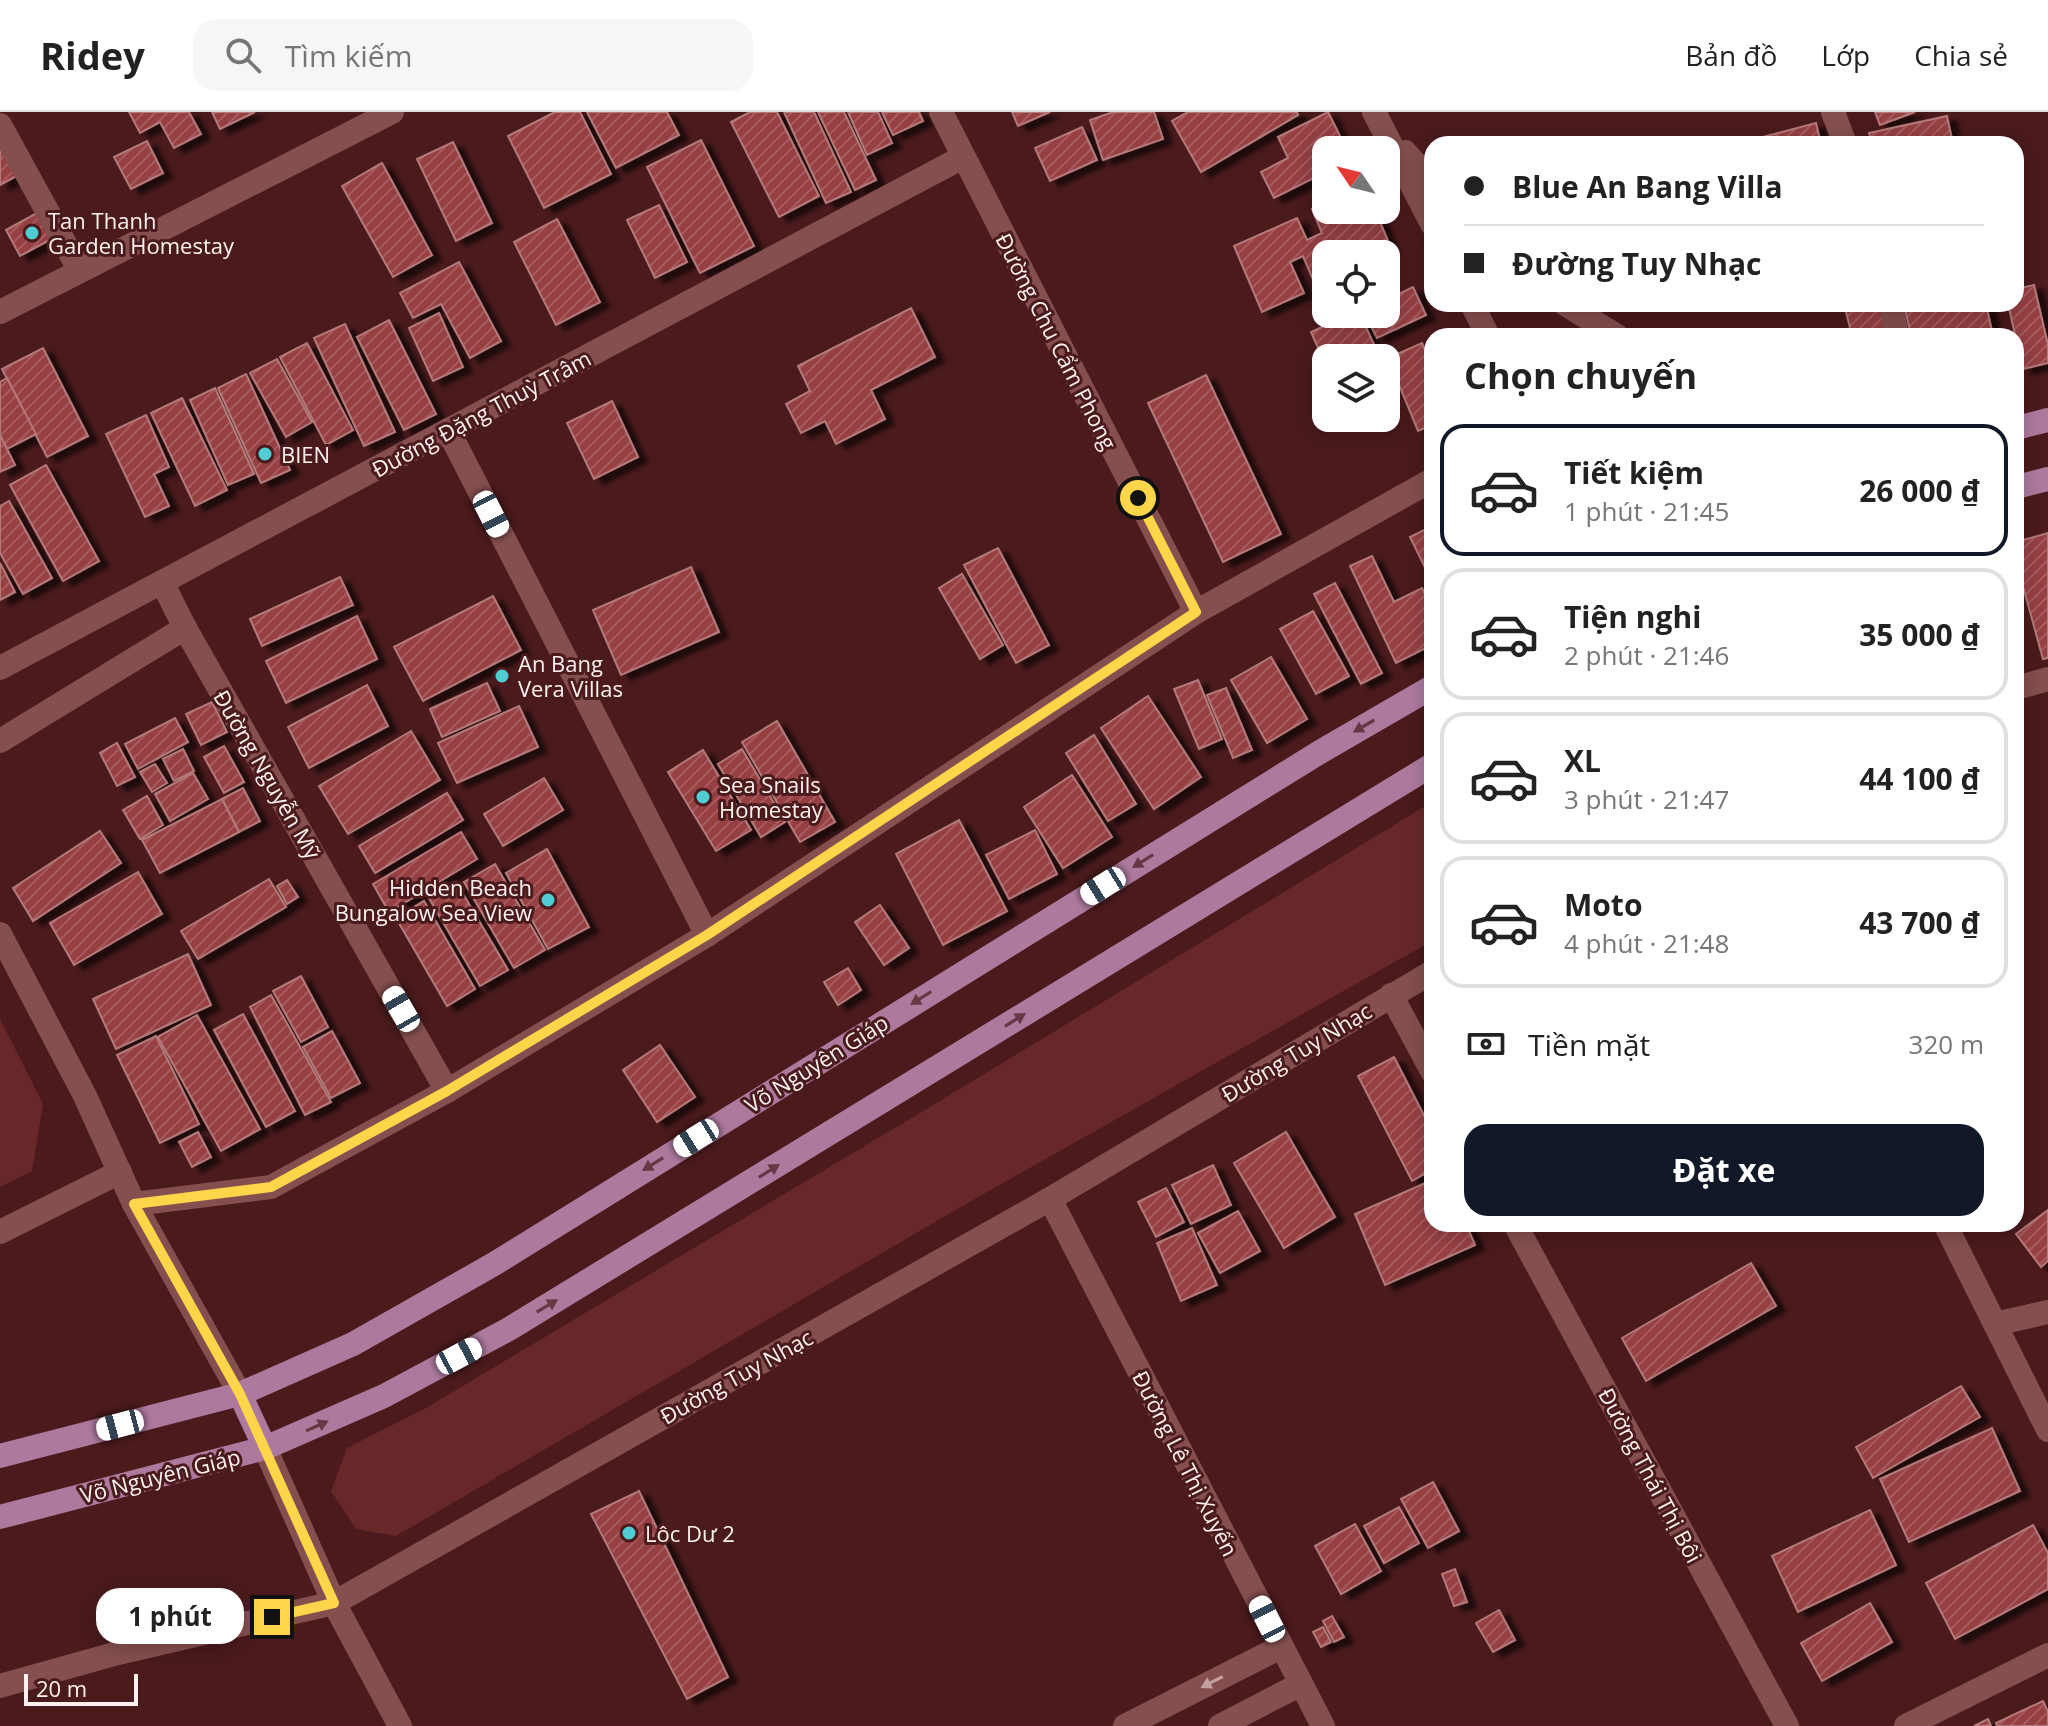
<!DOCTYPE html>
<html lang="vi">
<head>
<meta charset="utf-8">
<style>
	body { margin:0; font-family:"Open Sans",sans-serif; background:#f6f6f6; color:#222; height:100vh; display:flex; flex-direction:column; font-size:30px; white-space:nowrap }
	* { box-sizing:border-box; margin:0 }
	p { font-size:26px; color:#767676 }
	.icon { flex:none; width:44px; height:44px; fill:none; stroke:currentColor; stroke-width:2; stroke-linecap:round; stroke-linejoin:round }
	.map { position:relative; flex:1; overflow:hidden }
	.details { position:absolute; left:1424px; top:216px; width:600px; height:904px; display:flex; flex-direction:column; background:#fff; border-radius:24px; box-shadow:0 4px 20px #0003 }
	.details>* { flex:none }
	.banner { position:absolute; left:1424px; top:24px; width:600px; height:176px; border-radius:24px; box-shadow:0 4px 20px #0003; display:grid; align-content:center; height:176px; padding:0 40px; background:#fff }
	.needle { width:52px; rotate:305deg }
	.fabs { position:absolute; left:1312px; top:24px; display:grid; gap:16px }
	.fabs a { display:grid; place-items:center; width:88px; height:88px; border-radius:16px; background:#fff; box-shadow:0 4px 20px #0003; font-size:40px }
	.scale { position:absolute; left:24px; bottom:20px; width:114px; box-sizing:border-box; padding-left:8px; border:4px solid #fef1f0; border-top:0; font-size:22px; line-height:28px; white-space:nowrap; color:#fef1f0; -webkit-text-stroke:6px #4a1a1c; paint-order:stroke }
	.end { position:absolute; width:36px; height:36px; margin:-18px; border:10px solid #ffd54a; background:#111; box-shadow:0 0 0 4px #111 }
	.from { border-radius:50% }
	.bubble { position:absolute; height:56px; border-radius:24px; background:#fff; box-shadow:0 4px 20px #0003; font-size:26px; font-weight:700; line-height:56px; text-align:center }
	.car { position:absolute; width:24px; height:48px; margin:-24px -12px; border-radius:10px; box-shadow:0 0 6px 2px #0007; background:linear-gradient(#fff 24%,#345 0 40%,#fff 0 76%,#345 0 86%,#fff 0) }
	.banner b { display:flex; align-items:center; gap:28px; height:76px; font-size:30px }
	.banner b+b { border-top:2px solid #e0e0e0 }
	.banner i { width:20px; height:20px; background:#222 }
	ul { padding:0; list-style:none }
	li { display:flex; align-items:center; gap:24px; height:132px; margin:0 16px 12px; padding:0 24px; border:4px solid #e0e0e0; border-radius:24px }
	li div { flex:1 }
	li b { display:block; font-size:30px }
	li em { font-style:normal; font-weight:700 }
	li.active { border-color:#111827 }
	li>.icon { width:72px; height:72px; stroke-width:1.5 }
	h2 { padding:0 40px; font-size:36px; line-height:96px }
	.pay { display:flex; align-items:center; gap:20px; height:88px; padding:0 40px; font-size:30px }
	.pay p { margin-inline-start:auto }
	.button { display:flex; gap:16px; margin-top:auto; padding:16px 40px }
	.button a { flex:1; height:92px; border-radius:24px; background:#111827; color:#fff; font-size:32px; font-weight:700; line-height:92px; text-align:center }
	header { display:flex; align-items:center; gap:48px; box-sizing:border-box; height:112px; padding:0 40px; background:#fff; border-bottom:2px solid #e0e0e0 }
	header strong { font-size:38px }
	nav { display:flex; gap:44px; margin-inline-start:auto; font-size:28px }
	.search { width:560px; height:72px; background:#f6f6f6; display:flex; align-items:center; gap:20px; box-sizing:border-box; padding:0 28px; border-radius:24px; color:#767676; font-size:30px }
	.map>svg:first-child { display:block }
</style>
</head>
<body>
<header>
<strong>Ridey</strong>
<div class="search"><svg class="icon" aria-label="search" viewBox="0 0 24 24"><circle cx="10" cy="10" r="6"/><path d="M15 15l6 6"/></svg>Tìm kiếm</div>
<nav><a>Bản đồ</a><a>Lớp</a><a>Chia sẻ</a></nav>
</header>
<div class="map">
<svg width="2048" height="1614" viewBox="0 0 2048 1614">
	<defs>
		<pattern id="building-hatch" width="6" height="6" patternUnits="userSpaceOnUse" patternTransform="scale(2)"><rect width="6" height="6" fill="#963f42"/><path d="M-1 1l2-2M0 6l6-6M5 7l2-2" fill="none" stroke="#a65b5e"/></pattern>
		<filter id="shadow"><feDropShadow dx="9" dy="5" stdDeviation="2" flood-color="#0009"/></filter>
	</defs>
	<rect width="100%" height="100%" fill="#4a1a1c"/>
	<g fill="#68282a">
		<polygon points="1432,690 1432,829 973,1088 396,1424 356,1417 331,1379 347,1336 426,1296 930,995"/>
		<polygon points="0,907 43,992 32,1059 0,1075"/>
	</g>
	<g fill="url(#building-hatch)" stroke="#b47a79" stroke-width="2" filter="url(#shadow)">
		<polygon points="129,0 189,0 201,22 174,36 160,10 140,21"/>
		<polygon points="212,0 255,0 220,17"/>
		<polygon points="555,0 580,0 611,62 544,96 508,24"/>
		<polygon points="587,0 667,0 679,23 616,56"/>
		<polygon points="750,0 777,0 819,84 779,105 731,10"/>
		<polygon points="784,0 814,0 851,80 826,91"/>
		<polygon points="818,0 844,0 876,68 855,78"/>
		<polygon points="848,0 878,0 892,31 867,43"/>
		<polygon points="882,0 919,0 923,9 893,23"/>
		<polygon points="1012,0 1050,0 1018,14"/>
		<polygon points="1113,0 1154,0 1163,27 1103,48 1090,8"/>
		<polygon points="1188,0 1297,0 1298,3 1201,60 1172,9"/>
		<polygon points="1328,0 1347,38 1326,38 1326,60 1274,86 1261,60 1288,46 1278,25"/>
		<polygon points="1875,0 1915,0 1880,13"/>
		<polygon points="1947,4 1953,32 1872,32 1869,21"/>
		<polygon points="1816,11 1821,32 1736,32"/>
		<polygon points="1082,15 1097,48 1050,69 1035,36"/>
		<polygon points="0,22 24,60 0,73"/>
		<polygon points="701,28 754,134 700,161 647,55"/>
		<polygon points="147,29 163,61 131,77 114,45"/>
		<polygon points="453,30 492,111 456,129 417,47"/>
		<polygon points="382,51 432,143 393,165 342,74"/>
		<polygon points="1326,90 1326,98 1354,98 1358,105 1375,98 1391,136 1377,142 1326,142 1326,165 1314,170 1303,144 1290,150 1304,181 1262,200 1234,134 1297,106 1307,128 1322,121 1312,97"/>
		<polygon points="659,93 687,150 655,166 627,108"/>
		<polygon points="44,97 59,123 20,144 6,118"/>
		<polygon points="557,107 600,190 556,213 514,130"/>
		<polygon points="459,150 501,229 470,246 441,192 413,206 400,181"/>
		<polygon points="2034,173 2048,233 2048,251 2023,257 2008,192 2016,192 2016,177"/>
		<polygon points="1413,175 1426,203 1377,226 1365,202 1386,202 1386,188"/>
		<polygon points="1844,192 1886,192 1894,224 1852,224"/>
		<polygon points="1904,192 1986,192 1993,224 1911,224"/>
		<polygon points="911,196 935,245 871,278 885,307 836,332 825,309 801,321 786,292 810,279 798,254"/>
		<polygon points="439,201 463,255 433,269 409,216"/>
		<polygon points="1350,202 1360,202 1376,237 1356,246 1326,246 1326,254 1311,220"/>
		<polygon points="389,208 436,302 404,318 357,225"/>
		<polygon points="345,212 395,320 364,334 314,226"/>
		<polygon points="307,231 353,318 326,333 280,245"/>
		<polygon points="1422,231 1432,255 1432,313 1418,319 1388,246"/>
		<polygon points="43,236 88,324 47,345 2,257"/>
		<polygon points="277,247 312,310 286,325 250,261"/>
		<polygon points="246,262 290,358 261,371 218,276"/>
		<polygon points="1206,263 1281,422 1223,450 1148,291"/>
		<polygon points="7,266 36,322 7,337 0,323 0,270"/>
		<polygon points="215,276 254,362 228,373 190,288"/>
		<polygon points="182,286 227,378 195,394 151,301"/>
		<polygon points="612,289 638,345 594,367 567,311"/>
		<polygon points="146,303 169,355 154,362 169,394 145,405 106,322"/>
		<polygon points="0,323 15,353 0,360"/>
		<polygon points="46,353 99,449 63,469 10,373"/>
		<polygon points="9,389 52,466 23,482 0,441 0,394"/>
		<polygon points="1432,414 1432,470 1410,425"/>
		<polygon points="2048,421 2048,546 2043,547 2016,449 2016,430"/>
		<polygon points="998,436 1049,533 1016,551 964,453"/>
		<polygon points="1372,444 1394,490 1422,476 1432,497 1432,533 1396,551 1350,454"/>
		<polygon points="0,451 15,480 0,488"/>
		<polygon points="691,455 719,520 621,563 593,498"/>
		<polygon points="962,462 1003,533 980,547 939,476"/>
		<polygon points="340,465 353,493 262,534 250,507"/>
		<polygon points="1335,471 1382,561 1361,572 1314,482"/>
		<polygon points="493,484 521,538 423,589 394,535"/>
		<polygon points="1313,499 1349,564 1316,582 1280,517"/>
		<polygon points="357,504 377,547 286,591 266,549"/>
		<polygon points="1271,545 1307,607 1267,631 1231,568"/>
		<polygon points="1198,568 1222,627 1199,637 1174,577"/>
		<polygon points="487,571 500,599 442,625 430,597"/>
		<polygon points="367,573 388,614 309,656 288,615"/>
		<polygon points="1226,576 1252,638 1233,646 1207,583"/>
		<polygon points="1148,584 1201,665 1154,697 1101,616"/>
		<polygon points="212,590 227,620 201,633 186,602"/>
		<polygon points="519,594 538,635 457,671 438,631"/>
		<polygon points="175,606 188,630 138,657 125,632"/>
		<polygon points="777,609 835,710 800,730 742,630"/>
		<polygon points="411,619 440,668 348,722 319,674"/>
		<polygon points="1094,623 1136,692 1108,709 1066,641"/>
		<polygon points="117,631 135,665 117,674 100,641"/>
		<polygon points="224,634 244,670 224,681 204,645"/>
		<polygon points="183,637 194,659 174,669 163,647"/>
		<polygon points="742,637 785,710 761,725 718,652"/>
		<polygon points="703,638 751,718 716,739 668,660"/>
		<polygon points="155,652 167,671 152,680 140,660"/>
		<polygon points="193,661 208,687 170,709 155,682"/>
		<polygon points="1072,663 1112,725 1063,756 1024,695"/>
		<polygon points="544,666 563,698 503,734 484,702"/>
		<polygon points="243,676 260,709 239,720 222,687"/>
		<polygon points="447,681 463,708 375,761 359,734"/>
		<polygon points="147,684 163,713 140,727 123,698"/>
		<polygon points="222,687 239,720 160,761 142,728"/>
		<polygon points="959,708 1007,799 943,833 896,742"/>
		<polygon points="1035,718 1057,762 1009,787 986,743"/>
		<polygon points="100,719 121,751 33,809 13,776"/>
		<polygon points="461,720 477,747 389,800 373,772"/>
		<polygon points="547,737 589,815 548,837 506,761"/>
		<polygon points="495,752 545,838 514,856 464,770"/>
		<polygon points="138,760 162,802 74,853 50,811"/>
		<polygon points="269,767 286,795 198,847 181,819"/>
		<polygon points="287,768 298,785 287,792 277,774"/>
		<polygon points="456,770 508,858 480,874 429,786"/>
		<polygon points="424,789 475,877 447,894 396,806"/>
		<polygon points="880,793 909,836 884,853 855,810"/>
		<polygon points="188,842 211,893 116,937 93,887"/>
		<polygon points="848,856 861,878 838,893 824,870"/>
		<polygon points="301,864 328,915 301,930 273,879"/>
		<polygon points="271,883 331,990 305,1003 250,895"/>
		<polygon points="243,902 295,999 266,1015 214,918"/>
		<polygon points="197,903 260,1017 221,1039 158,925"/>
		<polygon points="332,919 360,971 331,986 303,935"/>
		<polygon points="156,924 199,1012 160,1031 117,943"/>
		<polygon points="660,933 695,985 657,1010 623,958"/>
		<polygon points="1394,945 1432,1019 1432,1058 1412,1069 1358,964"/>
		<polygon points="198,1020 211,1045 192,1055 179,1030"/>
		<polygon points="1286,1020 1335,1105 1284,1136 1234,1051"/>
		<polygon points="1213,1053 1231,1093 1191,1112 1172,1073"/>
		<polygon points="1432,1068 1432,1112 1466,1112 1475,1133 1385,1173 1355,1102"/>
		<polygon points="1166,1076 1184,1110 1156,1125 1138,1090"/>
		<polygon points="2048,1098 2048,1149 2041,1155 2016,1122"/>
		<polygon points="1238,1099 1260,1139 1220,1161 1198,1121"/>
		<polygon points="1192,1116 1217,1173 1181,1189 1157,1131"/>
		<polygon points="1751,1151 1776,1194 1646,1269 1622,1226"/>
		<polygon points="1961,1274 1980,1305 1873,1366 1856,1335"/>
		<polygon points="1992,1316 2020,1379 1909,1430 1880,1367"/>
		<polygon points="1433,1370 1459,1419 1428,1436 1401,1387"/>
		<polygon points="639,1379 728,1565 687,1587 591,1402"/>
		<polygon points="1399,1395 1419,1431 1384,1451 1364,1414"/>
		<polygon points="1870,1398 1896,1453 1798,1500 1772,1444"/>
		<polygon points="1355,1412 1381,1459 1341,1482 1315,1434"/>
		<polygon points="2033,1413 2048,1441 2048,1477 1955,1527 1926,1471"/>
		<polygon points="1455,1457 1467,1490 1454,1494 1442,1462"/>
		<polygon points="1870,1491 1892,1530 1822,1569 1801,1531"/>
		<polygon points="1499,1498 1515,1528 1493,1540 1476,1511"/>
		<polygon points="1332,1504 1344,1525 1334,1530 1323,1509"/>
		<polygon points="1323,1515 1331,1530 1321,1535 1313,1520"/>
		<polygon points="2043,1589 2048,1600 2048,1614 1997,1614 1996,1611"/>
		<polygon points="1988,1607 1991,1614 1974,1614"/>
	</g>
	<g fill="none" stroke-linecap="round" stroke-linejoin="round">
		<g stroke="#854f4f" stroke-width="24">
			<polyline points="941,0 1196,500"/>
			<polyline points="1374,0 1432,112"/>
			<polyline points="1833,0 1845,32"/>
			<polyline points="0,13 80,159"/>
			<polyline points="1405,40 1432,70"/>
			<polyline points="1472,192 1488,224"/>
			<polyline points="1565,192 1617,224"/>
			<polyline points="1891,192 1897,224"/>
			<polyline points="0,200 392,0"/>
			<polyline points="448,318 707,823"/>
			<polyline points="162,470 185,516 447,979"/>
			<polyline points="0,556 963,45"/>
			<polyline points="2016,576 2048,567"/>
			<polyline points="0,629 185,516"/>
			<polyline points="0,822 85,984 134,1092 240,1282"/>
			<polyline points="1391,883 1432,959"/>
			<polyline points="1050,1087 1323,1614"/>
			<polyline points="134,1092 271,1075 447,979 707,823 1196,500 1432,368"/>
			<polyline points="1515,1112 1787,1614"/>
			<polyline points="1945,1112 2048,1318"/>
			<polyline points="0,1120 120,1060"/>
			<polyline points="1995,1212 2048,1200"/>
			<polyline points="265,1336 334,1491 400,1614"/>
			<polyline points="0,1574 118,1541 334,1491 1050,1087 1432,860"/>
			<polyline points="1125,1614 1281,1535"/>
			<polyline points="1220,1614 1301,1572"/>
			<polyline points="1906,1614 2048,1543"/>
		</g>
		<g stroke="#ad7a9e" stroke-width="24">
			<polyline points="2016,316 2048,308"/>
			<polyline points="2016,375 2048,367"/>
			<polyline points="240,1282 265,1336"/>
			<polyline points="0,1344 240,1282 353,1232 494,1152 1320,640 1432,575"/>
			<polyline points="0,1405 265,1336 384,1284 509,1217 1432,653"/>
		</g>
	</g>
	<defs><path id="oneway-solid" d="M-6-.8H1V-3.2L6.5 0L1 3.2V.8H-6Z" transform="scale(2)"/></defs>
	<g fill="#683743">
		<use href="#oneway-solid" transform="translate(1364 614) rotate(150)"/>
		<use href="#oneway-solid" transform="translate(1143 749) rotate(148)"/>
		<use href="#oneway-solid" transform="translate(921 886) rotate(148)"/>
		<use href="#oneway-solid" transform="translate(1015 908) rotate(-32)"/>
		<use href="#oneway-solid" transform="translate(653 1052) rotate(148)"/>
		<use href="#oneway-solid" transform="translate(769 1059) rotate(-32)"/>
		<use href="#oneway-solid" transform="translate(547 1194) rotate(-31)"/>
		<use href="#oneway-solid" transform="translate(317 1314) rotate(-24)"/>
	</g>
	<use fill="#c2a0a0" href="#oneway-solid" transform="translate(1212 1570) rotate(153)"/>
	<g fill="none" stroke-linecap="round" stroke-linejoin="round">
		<polyline stroke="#ffd54a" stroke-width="10" points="272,1505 334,1491 240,1282 134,1092 271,1075 447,979 707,823 1196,500 1138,386"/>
	</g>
	<g fill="#51ccd3" stroke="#4a1a1c" stroke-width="3">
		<circle cx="32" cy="121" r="8"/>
		<circle cx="265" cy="342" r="8"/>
		<circle cx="502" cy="564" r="8"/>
		<circle cx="703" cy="685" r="8"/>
		<circle cx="548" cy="788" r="8"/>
		<circle cx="629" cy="1421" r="8"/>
	</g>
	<g text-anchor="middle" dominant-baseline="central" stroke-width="6" stroke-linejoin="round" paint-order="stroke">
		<g font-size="22" fill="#fef1f0" stroke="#4a1a1c" text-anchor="start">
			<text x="48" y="108">Tan Thanh<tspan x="48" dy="25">Garden Homestay</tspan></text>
			<text x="281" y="342">BIEN</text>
			<text x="518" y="551">An Bang<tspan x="518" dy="25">Vera Villas</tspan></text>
			<text x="719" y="672">Sea Snails<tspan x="719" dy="25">Homestay</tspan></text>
			<text x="532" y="775" text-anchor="end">Hidden Beach<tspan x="532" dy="25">Bungalow Sea View</tspan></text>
			<text x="645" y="1421">Lôc Dư 2</text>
		</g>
		<g font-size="22" fill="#fef1f0" stroke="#4a1a1c">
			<text transform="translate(1057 229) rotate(63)">Đường Chu Cẩm Phong</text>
			<text transform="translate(481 301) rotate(-28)">Đường Đặng Thuỳ Trâm</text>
			<text transform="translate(268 662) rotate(60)">Đường Nguyễn Mỹ</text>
			<text transform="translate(1296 940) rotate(-31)">Đường Tuy Nhạc</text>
			<text transform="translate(816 951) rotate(-32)">Võ Nguyên Giáp</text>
			<text transform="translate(736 1264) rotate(-29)">Đường Tuy Nhạc</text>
			<text transform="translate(1186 1351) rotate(63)">Đường Lê Thị Xuyến</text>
			<text transform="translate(160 1363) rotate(-14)">Võ Nguyên Giáp</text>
			<text transform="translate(1651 1363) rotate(62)">Đường Thái Thị Bôi</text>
		</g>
	</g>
</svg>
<div class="fabs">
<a><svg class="needle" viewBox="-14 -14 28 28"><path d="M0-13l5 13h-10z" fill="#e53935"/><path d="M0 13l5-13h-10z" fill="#767676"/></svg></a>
<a><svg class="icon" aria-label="locate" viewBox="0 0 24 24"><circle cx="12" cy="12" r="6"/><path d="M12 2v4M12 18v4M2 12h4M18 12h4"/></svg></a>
<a><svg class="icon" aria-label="layers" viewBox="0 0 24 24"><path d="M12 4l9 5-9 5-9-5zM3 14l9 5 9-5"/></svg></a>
</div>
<div class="scale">20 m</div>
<i class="end from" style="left:1138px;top:386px"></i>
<i class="end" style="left:272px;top:1505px"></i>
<div class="bubble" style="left:96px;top:1476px;width:148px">1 phút</div>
<i class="car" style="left:491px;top:402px;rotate:153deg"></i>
<i class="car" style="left:1103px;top:774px;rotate:238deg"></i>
<i class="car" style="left:401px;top:897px;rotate:330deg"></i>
<i class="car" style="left:696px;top:1026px;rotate:238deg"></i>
<i class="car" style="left:459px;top:1244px;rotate:62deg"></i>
<i class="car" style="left:120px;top:1313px;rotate:255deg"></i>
<i class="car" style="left:1267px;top:1507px;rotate:333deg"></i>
<div class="banner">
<b><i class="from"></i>Blue An Bang Villa</b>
<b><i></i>Đường Tuy Nhạc</b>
</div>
<section class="details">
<h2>Chọn chuyến</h2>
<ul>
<li class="active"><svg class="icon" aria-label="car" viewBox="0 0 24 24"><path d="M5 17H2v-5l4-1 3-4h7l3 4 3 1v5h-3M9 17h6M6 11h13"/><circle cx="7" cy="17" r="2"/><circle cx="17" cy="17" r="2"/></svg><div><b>Tiết kiệm</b><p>1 phút · 21:45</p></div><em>26 000 ₫</em></li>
<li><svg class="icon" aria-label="car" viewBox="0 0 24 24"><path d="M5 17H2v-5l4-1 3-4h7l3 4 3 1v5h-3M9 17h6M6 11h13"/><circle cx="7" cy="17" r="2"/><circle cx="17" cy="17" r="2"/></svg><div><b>Tiện nghi</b><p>2 phút · 21:46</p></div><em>35 000 ₫</em></li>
<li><svg class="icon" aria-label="car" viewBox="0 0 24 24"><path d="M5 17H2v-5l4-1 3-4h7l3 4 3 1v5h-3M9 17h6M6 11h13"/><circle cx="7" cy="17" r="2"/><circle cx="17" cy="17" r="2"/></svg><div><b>XL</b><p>3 phút · 21:47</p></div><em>44 100 ₫</em></li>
<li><svg class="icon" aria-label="car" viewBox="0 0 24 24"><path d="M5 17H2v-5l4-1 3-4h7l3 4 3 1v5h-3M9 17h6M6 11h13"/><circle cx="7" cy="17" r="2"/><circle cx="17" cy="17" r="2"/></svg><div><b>Moto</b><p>4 phút · 21:48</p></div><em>43 700 ₫</em></li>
</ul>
<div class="pay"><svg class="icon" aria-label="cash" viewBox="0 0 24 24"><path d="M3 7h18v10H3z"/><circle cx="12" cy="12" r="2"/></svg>Tiền mặt<p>320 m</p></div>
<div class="button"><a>Đặt xe</a></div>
</section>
</div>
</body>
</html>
